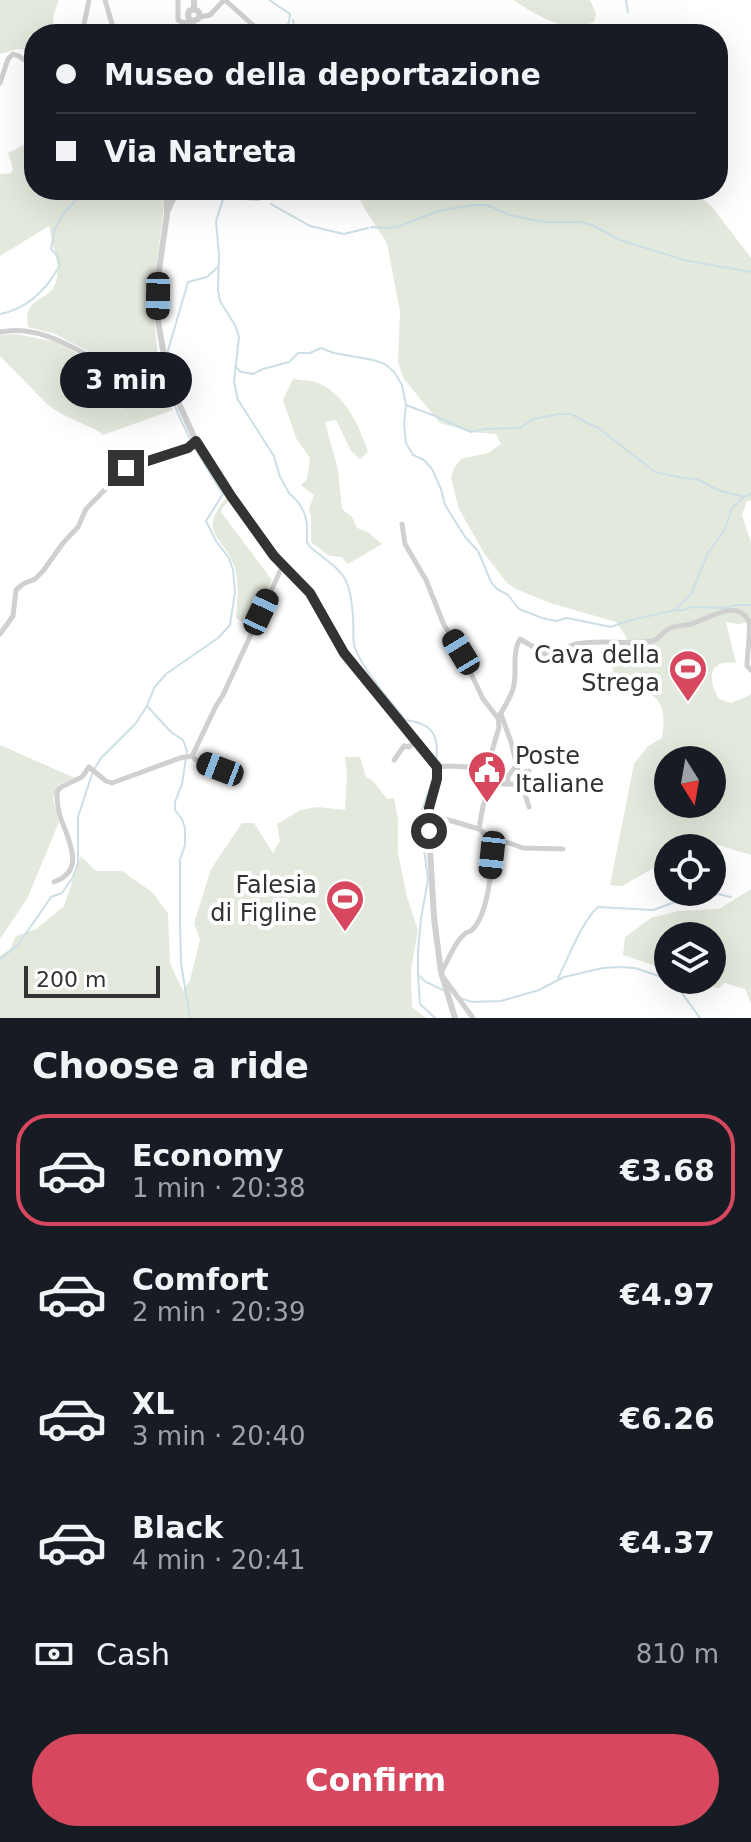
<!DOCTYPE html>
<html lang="en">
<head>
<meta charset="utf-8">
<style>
	body { margin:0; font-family:"DejaVu Sans",sans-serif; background:#20242c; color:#f1f3f6; height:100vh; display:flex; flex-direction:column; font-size:30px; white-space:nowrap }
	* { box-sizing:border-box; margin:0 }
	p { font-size:26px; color:#9ea1a6 }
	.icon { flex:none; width:44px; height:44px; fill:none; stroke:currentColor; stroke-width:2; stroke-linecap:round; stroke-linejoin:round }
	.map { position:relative; height:1018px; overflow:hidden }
	.sheet { display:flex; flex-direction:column; background:#171b24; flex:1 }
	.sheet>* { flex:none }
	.banner { position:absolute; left:24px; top:24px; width:704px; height:176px; border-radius:32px; box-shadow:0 8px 32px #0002; display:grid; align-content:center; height:176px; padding:0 32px; background:#171b24 }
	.needle { width:52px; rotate:169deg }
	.controls { position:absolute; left:654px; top:746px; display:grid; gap:16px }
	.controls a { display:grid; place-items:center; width:72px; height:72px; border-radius:50%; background:#171b24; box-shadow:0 8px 32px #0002; font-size:40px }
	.scale { position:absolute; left:24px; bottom:20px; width:136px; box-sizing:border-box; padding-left:8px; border:4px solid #333; border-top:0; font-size:22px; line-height:28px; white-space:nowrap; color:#333; -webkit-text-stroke:6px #fff; paint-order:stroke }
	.end { position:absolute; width:36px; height:36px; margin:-18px; border:10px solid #333; background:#fff; box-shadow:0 0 0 4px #fff }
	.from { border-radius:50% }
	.bubble { position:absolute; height:56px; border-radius:28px; background:#171b24; box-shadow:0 8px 32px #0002; font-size:26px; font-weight:700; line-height:56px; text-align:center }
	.car { position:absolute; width:24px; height:48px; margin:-24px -12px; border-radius:10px; box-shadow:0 0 6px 2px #0007; background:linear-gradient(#222 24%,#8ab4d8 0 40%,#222 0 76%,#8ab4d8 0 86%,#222 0) }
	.banner b { display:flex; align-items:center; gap:28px; height:76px; font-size:30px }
	.banner b+b { border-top:2px solid #363941 }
	.banner i { width:20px; height:20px; background:#f1f3f6 }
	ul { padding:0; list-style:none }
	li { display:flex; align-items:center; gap:24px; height:112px; margin:0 16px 12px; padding:0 16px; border:4px solid transparent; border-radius:32px }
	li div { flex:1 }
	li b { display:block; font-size:30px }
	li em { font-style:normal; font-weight:700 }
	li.current { border-color:#d7485f }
	li>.icon { width:72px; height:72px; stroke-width:1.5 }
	h2 { padding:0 32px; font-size:36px; line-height:96px }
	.pay { display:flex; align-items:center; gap:20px; height:88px; padding:0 32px; font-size:30px }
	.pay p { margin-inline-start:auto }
	.action { display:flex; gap:16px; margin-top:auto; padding:16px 32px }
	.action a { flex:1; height:92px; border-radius:48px; background:#d7485f; color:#fff; font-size:32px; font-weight:700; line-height:92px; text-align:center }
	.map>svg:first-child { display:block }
</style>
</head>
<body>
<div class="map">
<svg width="751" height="1018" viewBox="0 0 751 1018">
	<rect width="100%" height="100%" fill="#fff"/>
	<g fill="#e4e9dd" fill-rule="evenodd">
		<polygon points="0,0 59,0 53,16 55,34 34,34 34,60 28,50 18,49 0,54"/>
		<path d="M513,0H590L596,13L594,22C588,24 581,28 575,27C554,26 530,11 513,0Z"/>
		<path d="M34,118V190H163L165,199L155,275L153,306L158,359L139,371L127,370L112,364L55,334L28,327C22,296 49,303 56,282C61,266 52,244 49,226L0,256V174L11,173L13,169L8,153L24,145V131Z"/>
		<path d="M355,190H694L713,208L751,258V501H747L742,515L751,543V622L738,624L726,622L736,663C707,659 708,680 719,699L731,703L750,695L751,693V855L715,844L700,848H668V860L622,886L610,885L634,764L648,746L662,738C669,690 651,697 615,679L612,666L627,638L616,622L550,603L516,589L507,583L484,553L459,509L451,478L454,468L461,459L488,453L501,444L496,434L471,432L440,423L404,379L398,362L400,312L387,243L366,211ZM668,760H712V804H668Z"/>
		<polygon points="17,334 56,342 110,371 101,385 120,409 141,401 141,397 154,392 150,373 161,367 167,397 173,410 103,435 98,431 60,413 48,405 0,356 0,335"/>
		<path d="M293,379C299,380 306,380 312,381C343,389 359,425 368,452L360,459L351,451L336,420L325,422L338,470L342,509L352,517L357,528L368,532L382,544L348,564L342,557L329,556L311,542V517L309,509L314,495L301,485L307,479L310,458L296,438L283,400Z"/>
		<path d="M226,498L229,501L223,507L221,512L272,580L250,627L236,618C237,603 240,581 234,566C223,535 197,534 226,498Z"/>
		<polygon points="0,745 75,778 59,784 53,799 59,822 27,899 0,939"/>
		<polygon points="345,757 360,757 366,777 373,781 387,799 394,798 398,820 398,853 407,897 418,930 411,970 412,1007 426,1018 0,1018 0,956 10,949 16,936 36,929 64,906 81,856 96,871 122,871 152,892 168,913 170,963 183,991 190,980 200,940 194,923 211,869 242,823 254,823 273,853 280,841 277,824 300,810 317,807 345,810 347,778"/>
		<polygon points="751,889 751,1004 745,989 724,983 718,989 696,980 712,980 712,936 668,936 668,970 623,955 625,937 651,918 678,911 719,909"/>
	</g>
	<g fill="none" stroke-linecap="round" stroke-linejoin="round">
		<g stroke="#ccdfe7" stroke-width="2">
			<polyline points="269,0 290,14 289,22 282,34"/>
			<polyline points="626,0 628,12"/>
			<polyline points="293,20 297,34"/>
			<path d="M226,190L216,221L219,255L218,290L220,301L235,325L239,337L234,382L238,400L274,456L280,477L289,493L298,502L304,512L307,524V542L310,547C342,573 350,572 353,617C354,627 352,639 355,648C363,670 390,700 405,720C432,723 440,735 436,762"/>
			<polyline points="224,198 259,200"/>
			<polyline points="271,204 310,226 344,234 368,228"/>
			<polyline points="371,227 385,228 397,227 439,211 472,205 487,205 509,215 545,222 580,222 592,225 620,240 684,260 751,272"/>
			<path d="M0,314C27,309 47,289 60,265L58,257L51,249L55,228L63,214L85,190"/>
			<polyline points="167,354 188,282 207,277 218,267"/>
			<polyline points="235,366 241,372 253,374 263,369 289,362 298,353 310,353 321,348 334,353 373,360 385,364 394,372 402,385 406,405 404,424 406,443 413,455 424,460 432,469 441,489 445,505 465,537 478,551 491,582 497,589 508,595 519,609 542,618 556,621 567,618 611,627 627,621 675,610 684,610 691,607 724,608 738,605 751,605"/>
			<polyline points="406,405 435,416 471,432 485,429 520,428 533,419 559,414 571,414 591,425 597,427 655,472 683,478 697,479 718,490 744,497"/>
			<polyline points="675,610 691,594 708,553 724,531 732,508 744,497 751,494"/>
			<polyline points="147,706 171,732 183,740 187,751 182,784 175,802 175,810 182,819 185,828 185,845 180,860 180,919 181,963 190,1018"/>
			<path d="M95,768L101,758L136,723L147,706L154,688L166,674L218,638L230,625L235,592L233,570L229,558L216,541L206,521L223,494C198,455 174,415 163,370L165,364"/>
			<polyline points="435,772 420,816 428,880 421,918 418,951 418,975 420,1004 435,1018"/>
			<polyline points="0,959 18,945 51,897 62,893 73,877 78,863 78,817 92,774"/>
			<polyline points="418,975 426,982 443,990"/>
			<path d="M558,978C568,959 583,919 598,907L653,910L703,892L714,893L731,897"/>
			<polyline points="460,998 472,1002 501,1001 539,990 564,977 603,968 620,967 635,968 659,976 679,989 700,1018"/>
		</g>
		<g stroke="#d0d0d0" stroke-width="5">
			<polyline points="105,0 115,34"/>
			<polyline points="178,0 178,20 184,23 192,21"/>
			<polyline points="225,0 263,34"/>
			<polyline points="200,17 210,15 224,0"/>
			<polyline points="82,34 89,0"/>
			<polyline points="0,83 8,59 13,54 19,56 34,67"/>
			<path d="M0,332C43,323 81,354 118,371C139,376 146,371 165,361"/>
			<polyline points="402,524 405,544 426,580 444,625 461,652 483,699 498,718 499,727 490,758 489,768"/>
			<polyline points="0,634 13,616 16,590 23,584 35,579 43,571 63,543 78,527 86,509 126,468 188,448 196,441"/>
			<polyline points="501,714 511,742 519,774 529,771"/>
			<path d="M498,718C503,709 510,699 513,689C518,673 511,654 520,639L549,656C561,657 565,646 576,644C601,639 627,645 653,641C660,638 661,634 667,630C673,625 684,626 691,624C707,619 737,598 749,621C751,630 747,655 747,666L751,670"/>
			<polyline points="192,756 216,706 223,695 282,567"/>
			<polyline points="394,760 404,746 409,747 415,741"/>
			<polyline points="437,767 449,766 489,768 492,783"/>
			<polyline points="492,783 522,785 529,807"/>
			<polyline points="508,784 508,776 516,766"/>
			<polyline points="428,814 479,829 487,836 487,844 491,855"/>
			<polyline points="479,829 483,806 492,783"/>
			<path d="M54,882C86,871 69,841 61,819C58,811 57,801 57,792L61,787L82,777L89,767L106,781L112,783L180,758L192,756L196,760L220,769"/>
			<path d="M442,971C449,959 455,941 466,933C468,932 470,932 472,930C488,915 493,865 492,844L494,841L509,843L523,848L563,849"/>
			<polyline points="443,977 473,1018"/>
		</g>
		<g stroke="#d0d0d0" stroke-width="6">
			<polyline points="193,21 198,19 200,15 198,11 194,9 194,0"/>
			<polyline points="192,34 193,21 189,19 188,15 189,11 194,9"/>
			<polyline points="167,190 167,214 158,277 158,321 165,361 170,372 175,395 196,441 231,496 274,556 310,593 344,653 437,767 437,779 428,814 434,918 441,972 455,1018"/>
			<polyline points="168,210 175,195"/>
		</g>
	</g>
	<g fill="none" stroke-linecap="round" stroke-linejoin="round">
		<polyline stroke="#333" stroke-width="10" points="126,468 188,448 196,441 231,496 274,556 310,593 344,653 437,767 437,779 429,808 429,831"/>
	</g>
	<defs>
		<g id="stadium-pin" transform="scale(2)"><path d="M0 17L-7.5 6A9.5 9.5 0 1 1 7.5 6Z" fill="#d7485f" stroke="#fff"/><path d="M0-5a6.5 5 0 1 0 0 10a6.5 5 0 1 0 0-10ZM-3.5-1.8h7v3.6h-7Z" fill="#fff"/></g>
		<g id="civic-pin" transform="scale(2)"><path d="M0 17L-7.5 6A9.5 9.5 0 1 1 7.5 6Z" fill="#d7485f" stroke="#fff"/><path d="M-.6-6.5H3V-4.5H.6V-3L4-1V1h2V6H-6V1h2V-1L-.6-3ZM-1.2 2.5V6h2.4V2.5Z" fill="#fff"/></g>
	</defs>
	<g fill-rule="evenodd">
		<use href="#stadium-pin" x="688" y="669"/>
		<use href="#civic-pin" x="487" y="770"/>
		<use href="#stadium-pin" x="345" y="899"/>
	</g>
	<g text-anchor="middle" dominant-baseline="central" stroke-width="8" stroke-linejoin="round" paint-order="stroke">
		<g font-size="24" fill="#333" stroke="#fff" text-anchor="end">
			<text x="660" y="655">Cava della<tspan x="660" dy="28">Strega</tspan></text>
			<text x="515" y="756" text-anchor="start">Poste<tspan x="515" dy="28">Italiane</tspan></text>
			<text x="317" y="885">Falesia<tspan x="317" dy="28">di Figline</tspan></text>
		</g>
	</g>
</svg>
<div class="controls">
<a><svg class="needle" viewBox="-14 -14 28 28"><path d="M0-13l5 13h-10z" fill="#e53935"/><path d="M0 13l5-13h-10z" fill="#9ea1a6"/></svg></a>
<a><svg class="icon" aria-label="locate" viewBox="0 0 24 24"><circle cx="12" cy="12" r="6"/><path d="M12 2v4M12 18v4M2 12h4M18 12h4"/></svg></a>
<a><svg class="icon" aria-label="layers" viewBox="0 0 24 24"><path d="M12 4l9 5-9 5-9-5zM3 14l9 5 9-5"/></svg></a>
</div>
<div class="scale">200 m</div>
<i class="end from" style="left:429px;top:831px"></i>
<i class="end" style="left:126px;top:468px"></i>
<div class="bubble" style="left:60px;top:352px;width:132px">3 min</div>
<i class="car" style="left:158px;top:296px;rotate:181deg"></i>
<i class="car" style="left:261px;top:612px;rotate:25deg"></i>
<i class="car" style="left:461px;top:652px;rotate:329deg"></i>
<i class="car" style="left:220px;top:769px;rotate:291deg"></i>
<i class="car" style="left:492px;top:855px;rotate:186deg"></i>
<div class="banner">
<b><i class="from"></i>Museo della deportazione</b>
<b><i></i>Via Natreta</b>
</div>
</div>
<section class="sheet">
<h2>Choose a ride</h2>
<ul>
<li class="current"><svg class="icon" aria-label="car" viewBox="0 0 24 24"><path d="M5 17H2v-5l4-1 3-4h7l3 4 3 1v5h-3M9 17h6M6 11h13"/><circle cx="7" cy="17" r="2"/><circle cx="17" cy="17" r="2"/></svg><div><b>Economy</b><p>1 min · 20:38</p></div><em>€3.68</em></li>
<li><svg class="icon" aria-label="car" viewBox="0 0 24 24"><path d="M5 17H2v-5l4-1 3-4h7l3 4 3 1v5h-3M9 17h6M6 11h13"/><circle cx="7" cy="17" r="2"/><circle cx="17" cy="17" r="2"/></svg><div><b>Comfort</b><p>2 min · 20:39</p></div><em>€4.97</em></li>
<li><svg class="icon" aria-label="car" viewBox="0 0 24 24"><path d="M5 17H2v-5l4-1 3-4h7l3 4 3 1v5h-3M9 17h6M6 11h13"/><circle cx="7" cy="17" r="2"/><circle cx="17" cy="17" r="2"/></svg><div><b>XL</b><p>3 min · 20:40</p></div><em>€6.26</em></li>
<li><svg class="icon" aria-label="car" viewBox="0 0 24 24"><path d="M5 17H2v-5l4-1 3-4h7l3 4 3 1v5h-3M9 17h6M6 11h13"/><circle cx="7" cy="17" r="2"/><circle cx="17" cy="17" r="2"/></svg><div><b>Black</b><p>4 min · 20:41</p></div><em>€4.37</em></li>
</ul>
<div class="pay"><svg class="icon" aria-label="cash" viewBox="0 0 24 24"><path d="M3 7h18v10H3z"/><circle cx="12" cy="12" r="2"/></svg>Cash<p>810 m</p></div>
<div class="action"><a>Confirm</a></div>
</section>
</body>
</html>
